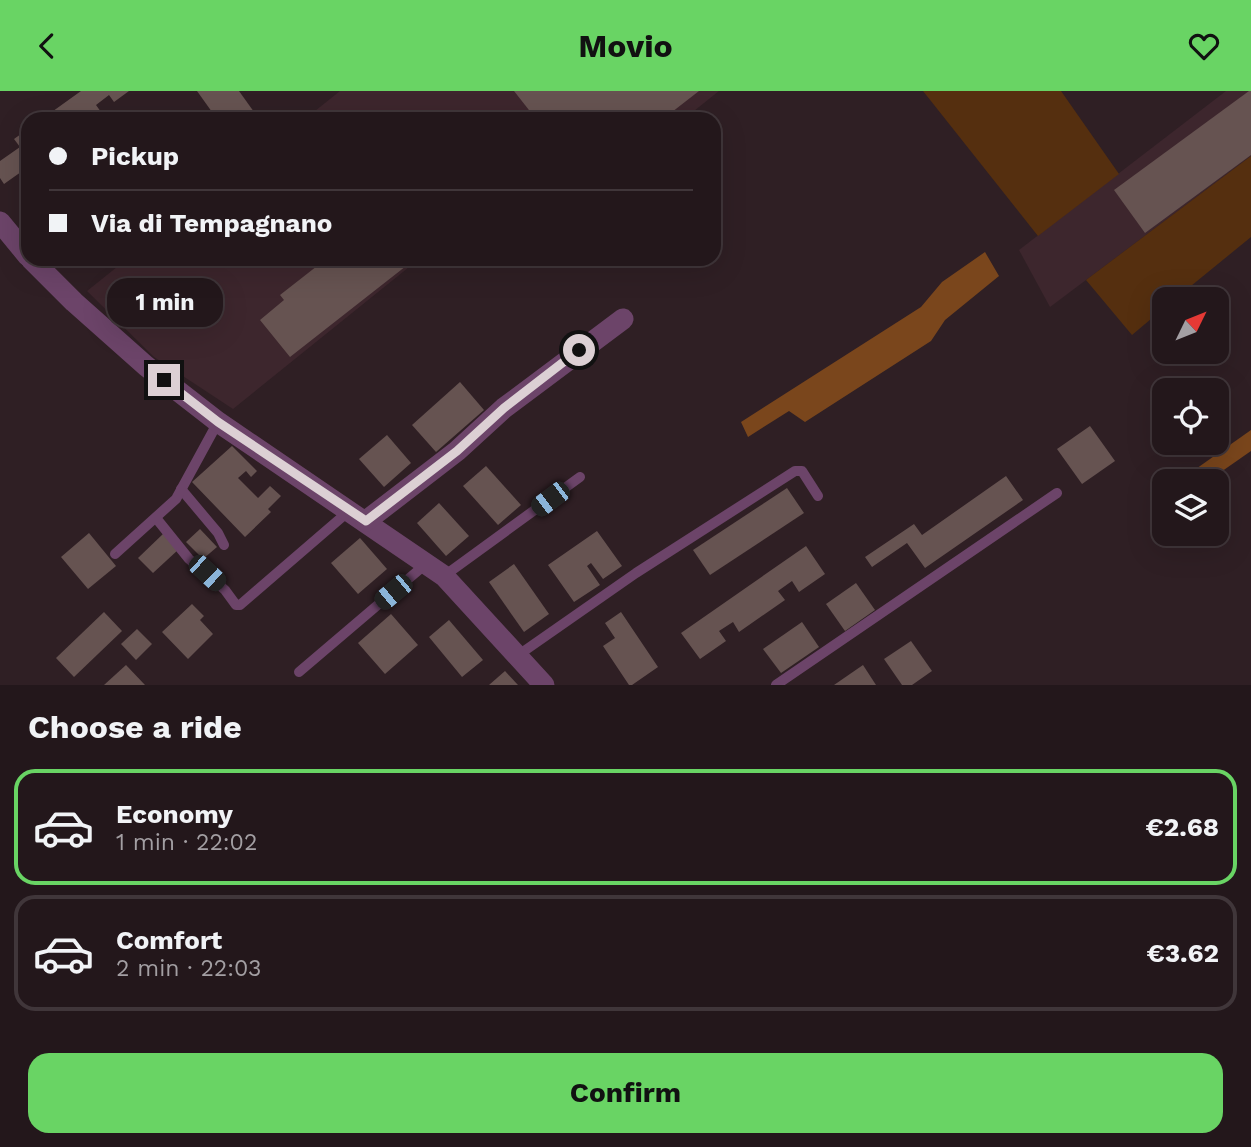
<!DOCTYPE html>
<html lang="en">
<head>
<meta charset="utf-8">
<style>
	body { margin:0; font-family:"Work Sans",sans-serif; background:#2b2024; color:#f1f3f6; height:100vh; display:flex; flex-direction:column; font-size:26px; white-space:nowrap }
	* { box-sizing:border-box; margin:0 }
	p { font-size:23px; color:#a39fa3 }
	.icon { flex:none; width:38px; height:38px; fill:none; stroke:currentColor; stroke-width:2; stroke-linecap:round; stroke-linejoin:round }
	.map { position:relative; height:594px; overflow:hidden }
	.details { display:flex; flex-direction:column; background:#23171b; flex:1 }
	.details>* { flex:none }
	.hud { position:absolute; left:21px; top:21px; width:700px; height:154px; border-radius:21px; box-shadow:0 7px 28px #0002,0 0 0 2px #40363a; display:grid; align-content:center; height:154px; padding:0 28px; background:#23171b }
	.needle { width:46px; rotate:47deg }
	.fabs { position:absolute; left:1152px; top:196px; display:grid; gap:14px }
	.fabs a { display:grid; place-items:center; width:77px; height:77px; border-radius:14px; background:#23171b; box-shadow:0 7px 28px #0002,0 0 0 2px #40363a; font-size:35px }
	.end { position:absolute; width:32px; height:32px; margin:-16px; border:9px solid #dcd0d4; background:#111; box-shadow:0 0 0 4px #111 }
	.from { border-radius:50% }
	.bubble { position:absolute; height:49px; border-radius:21px; background:#23171b; box-shadow:0 7px 28px #0002,0 0 0 2px #40363a; font-size:23px; font-weight:700; line-height:49px; text-align:center }
	.car { position:absolute; width:21px; height:42px; margin:-21px -10px; border-radius:9px; box-shadow:0 0 5px 2px #0007; background:linear-gradient(#222 24%,#8ab4d8 0 40%,#222 0 76%,#8ab4d8 0 86%,#222 0) }
	.hud b { display:flex; align-items:center; gap:24px; height:66px; font-size:26px }
	.hud b+b { border-top:2px solid #40363a }
	.hud i { width:18px; height:18px; background:#f1f3f6 }
	ul { padding:0; list-style:none }
	li { display:flex; align-items:center; gap:21px; height:116px; margin:0 14px 10px; padding:0 14px; border:4px solid #40363a; border-radius:21px }
	li div { flex:1 }
	li b { display:block; font-size:26px }
	li em { font-style:normal; font-weight:700 }
	li.current { border-color:#69d464 }
	li>.icon { width:63px; height:63px; stroke-width:1.5 }
	h2 { padding:0 28px; font-size:32px; line-height:84px }
	.cta { display:flex; gap:14px; margin-top:auto; padding:14px 28px }
	.cta a { flex:1; height:80px; border-radius:21px; background:#69d464; color:#111; font-size:28px; font-weight:700; line-height:80px; text-align:center }
	header { display:flex; justify-content:space-between; align-items:center; height:91px; padding:0 28px; background:#69d464; color:#111; font-size:32px; font-weight:700 }
	.map>svg:first-child { display:block }
</style>
</head>
<body>
<header><svg class="icon" aria-label="back" viewBox="0 0 24 24"><path d="M15 5l-7 7 7 7"/></svg>Movio<svg class="icon" aria-label="heart" viewBox="0 0 24 24"><path d="M12 20l-8-8c-3-5 5-10 8-4 3-6 11-1 8 4z"/></svg></header>
<div class="map">
<svg width="1251" height="594" viewBox="0 0 1251 594">
	<rect width="100%" height="100%" fill="#2f1f24"/>
	<g fill="#3d262d">
		<polygon points="340,0 719,0 684,28 305,28"/>
		<polygon points="1226,0 1251,0 1251,65 1050,216 1019,159"/>
		<polygon points="127,168 419,168 233,318 154,266 87,200"/>
	</g>
	<g fill="#552f0f">
		<polygon points="923,0 1061,0 1119,83 1038,145"/>
		<polygon points="1251,65 1251,146 1175,208 1164,208 1164,217 1132,244 1086,189"/>
	</g>
	<g fill="#7a461c">
		<polygon points="985,161 999,185 945,229 931,250 805,331 789,320 748,346 741,331 921,216 942,191"/>
		<polygon points="1251,339 1251,360 1208,390 1202,390 1193,380"/>
	</g>
	<g fill="#665351">
		<polygon points="81,0 129,0 114,11 109,4 96,14 101,21 92,28 42,28"/>
		<polygon points="197,0 239,0 259,28 217,28"/>
		<polygon points="514,0 699,0 663,28 536,28"/>
		<polygon points="1249,0 1251,0 1251,64 1145,142 1114,99"/>
		<polygon points="28,38 28,76 4,93 0,87 0,70 20,56 14,48"/>
		<polygon points="326,168 415,168 290,266 260,229 284,209 280,204"/>
		<polygon points="460,291 484,319 436,361 412,334"/>
		<polygon points="1090,335 1115,370 1082,393 1057,358"/>
		<polygon points="387,344 411,372 384,396 359,368"/>
		<polygon points="232,355 257,380 251,386 246,380 238,387 258,407 270,395 281,405 268,418 271,421 245,446 192,391"/>
		<polygon points="486,375 521,414 498,434 463,395"/>
		<polygon points="1006,385 1023,409 925,477 907,452 872,476 865,466 914,433 922,444"/>
		<polygon points="787,397 804,422 710,484 693,459"/>
		<polygon points="439,412 469,445 446,465 417,432"/>
		<polygon points="200,438 217,456 203,468 186,451"/>
		<polygon points="597,440 622,475 603,488 591,472 587,475 600,494 574,511 548,474"/>
		<polygon points="89,442 116,475 88,498 61,466"/>
		<polygon points="164,442 179,458 153,482 138,467"/>
		<polygon points="360,447 387,478 358,503 331,472"/>
		<polygon points="806,455 825,483 799,501 792,490 778,500 785,509 739,541 733,531 719,540 726,550 700,568 681,542"/>
		<polygon points="514,473 549,523 524,541 489,491"/>
		<polygon points="856,492 875,519 845,540 826,513"/>
		<polygon points="192,513 204,525 200,529 213,543 188,568 162,541"/>
		<polygon points="104,521 122,540 74,586 56,567"/>
		<polygon points="621,521 658,576 632,594 629,594 603,555 615,547 605,532"/>
		<polygon points="391,523 418,554 385,583 358,552"/>
		<polygon points="449,529 483,569 462,586 429,546"/>
		<polygon points="802,531 819,556 781,582 763,558"/>
		<polygon points="137,538 152,553 136,569 121,553"/>
		<polygon points="911,550 932,580 912,594 902,594 884,568"/>
		<polygon points="126,574 145,594 104,594"/>
		<polygon points="863,574 876,594 834,594"/>
		<polygon points="505,580 518,594 489,594"/>
	</g>
	<g fill="none" stroke-linecap="round" stroke-linejoin="round">
		<g stroke="#6c4469" stroke-width="10">
			<polyline points="181,398 218,442 224,454"/>
			<polyline points="156,427 189,468 225,499 236,514 240,514 349,420"/>
			<polyline points="115,463 176,408 218,331"/>
			<polyline points="444,485 580,386"/>
			<polyline points="517,565 636,482 795,380 802,380 818,405"/>
			<polyline points="299,581 427,472"/>
			<polyline points="776,594 1057,402"/>
		</g>
		<g stroke="#6c4469" stroke-width="21">
			<polyline points="0,131 28,165"/>
			<polyline points="31,168 74,211 146,275 218,331 444,485 544,594"/>
			<polyline points="366,430 457,360 504,317 623,228"/>
		</g>
	</g>
	<g fill="none" stroke-linecap="round" stroke-linejoin="round">
		<polyline stroke="#dcd0d4" stroke-width="9" points="164,289 218,331 366,430 457,360 504,317 579,259"/>
	</g>
</svg>
<div class="fabs">
<a><svg class="needle" viewBox="-14 -14 28 28"><path d="M0-13l5 13h-10z" fill="#e53935"/><path d="M0 13l5-13h-10z" fill="#a39fa3"/></svg></a>
<a><svg class="icon" aria-label="locate" viewBox="0 0 24 24"><circle cx="12" cy="12" r="6"/><path d="M12 2v4M12 18v4M2 12h4M18 12h4"/></svg></a>
<a><svg class="icon" aria-label="layers" viewBox="0 0 24 24"><path d="M12 4l9 5-9 5-9-5zM3 14l9 5 9-5"/></svg></a>
</div>
<i class="end from" style="left:579px;top:259px"></i>
<i class="end" style="left:164px;top:289px"></i>
<div class="bubble" style="left:107px;top:187px;width:116px">1 min</div>
<i class="car" style="left:550px;top:408px;rotate:233deg"></i>
<i class="car" style="left:207px;top:482px;rotate:133deg"></i>
<i class="car" style="left:393px;top:501px;rotate:230deg"></i>
<div class="hud">
<b><i class="from"></i>Pickup</b>
<b><i></i>Via di Tempagnano</b>
</div>
</div>
<section class="details">
<h2>Choose a ride</h2>
<ul>
<li class="current"><svg class="icon" aria-label="car" viewBox="0 0 24 24"><path d="M5 17H2v-5l4-1 3-4h7l3 4 3 1v5h-3M9 17h6M6 11h13"/><circle cx="7" cy="17" r="2"/><circle cx="17" cy="17" r="2"/></svg><div><b>Economy</b><p>1 min · 22:02</p></div><em>€2.68</em></li>
<li><svg class="icon" aria-label="car" viewBox="0 0 24 24"><path d="M5 17H2v-5l4-1 3-4h7l3 4 3 1v5h-3M9 17h6M6 11h13"/><circle cx="7" cy="17" r="2"/><circle cx="17" cy="17" r="2"/></svg><div><b>Comfort</b><p>2 min · 22:03</p></div><em>€3.62</em></li>
</ul>
<div class="cta"><a>Confirm</a></div>
</section>
</body>
</html>
